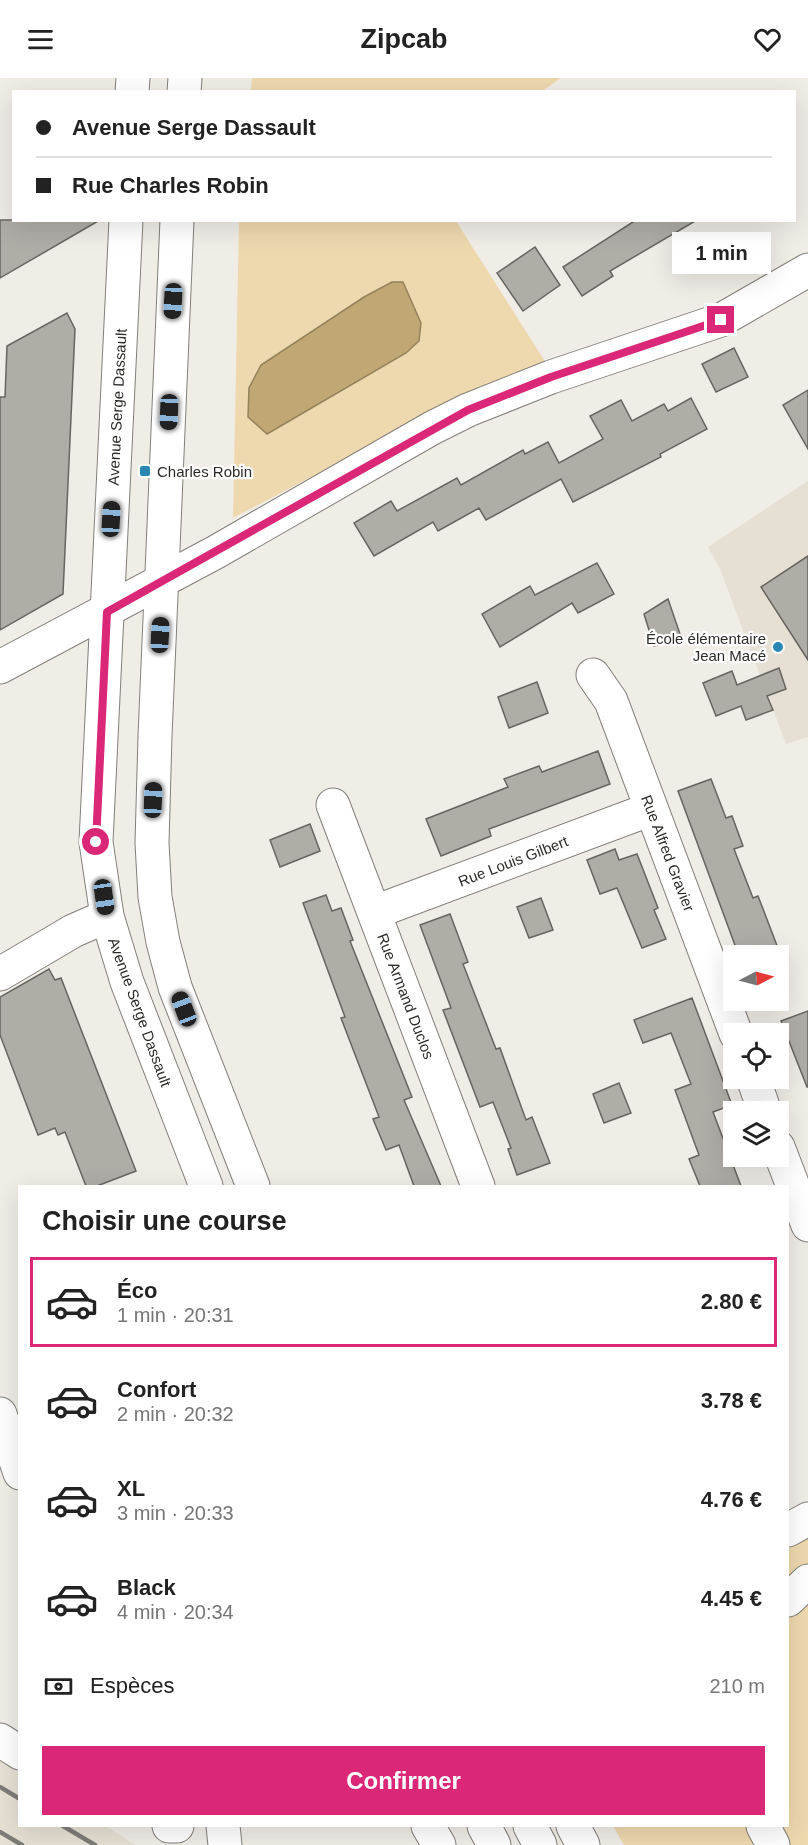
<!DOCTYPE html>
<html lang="fr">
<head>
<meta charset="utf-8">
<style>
	body { margin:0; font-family:Helvetica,sans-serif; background:#f2f2f2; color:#222; height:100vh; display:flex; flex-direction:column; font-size:22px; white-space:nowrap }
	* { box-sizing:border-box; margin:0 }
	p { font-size:20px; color:#767676 }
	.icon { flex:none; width:33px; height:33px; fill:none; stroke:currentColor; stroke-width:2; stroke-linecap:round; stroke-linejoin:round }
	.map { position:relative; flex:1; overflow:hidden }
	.sheet { position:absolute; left:18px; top:1107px; width:771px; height:642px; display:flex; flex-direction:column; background:#fff; border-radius:0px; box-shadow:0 6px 24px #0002 }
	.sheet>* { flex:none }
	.top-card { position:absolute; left:12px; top:12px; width:784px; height:132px; border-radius:0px; box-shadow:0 6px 24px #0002; display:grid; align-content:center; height:132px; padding:0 24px; background:#fff }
	.needle { width:39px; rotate:84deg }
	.fabs { position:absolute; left:723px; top:867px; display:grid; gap:12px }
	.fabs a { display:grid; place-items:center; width:66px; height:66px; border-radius:0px; background:#fff; box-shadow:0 6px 24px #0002; font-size:30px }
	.end { position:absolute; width:27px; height:27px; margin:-14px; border:8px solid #db2777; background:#fff; box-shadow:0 0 0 3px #fff }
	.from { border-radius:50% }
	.bubble { position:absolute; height:42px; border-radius:0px; background:#fff; box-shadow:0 6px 24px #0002; font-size:20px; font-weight:600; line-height:42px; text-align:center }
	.car { position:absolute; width:18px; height:36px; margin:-18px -9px; border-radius:8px; box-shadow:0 0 4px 2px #0007; background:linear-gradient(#222 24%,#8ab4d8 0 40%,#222 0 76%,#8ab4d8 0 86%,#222 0) }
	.top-card b { display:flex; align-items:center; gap:21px; height:57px; font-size:22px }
	.top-card b+b { border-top:2px solid #e0e0e0 }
	.top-card i { width:15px; height:15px; background:#222 }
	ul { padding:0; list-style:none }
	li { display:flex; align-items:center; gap:18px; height:90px; margin:0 12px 9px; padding:0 12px; border:3px solid transparent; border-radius:0px }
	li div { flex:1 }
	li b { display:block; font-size:22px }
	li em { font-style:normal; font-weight:600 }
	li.active { border-color:#db2777 }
	li>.icon { width:54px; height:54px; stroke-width:1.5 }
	h2 { padding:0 24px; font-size:27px; line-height:72px }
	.pay { display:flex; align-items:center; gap:15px; height:66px; padding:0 24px; font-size:22px }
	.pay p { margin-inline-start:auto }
	.primary-button { display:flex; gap:12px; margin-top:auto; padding:12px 24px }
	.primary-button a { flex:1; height:69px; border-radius:0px; background:#db2777; color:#fff; font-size:24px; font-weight:600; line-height:69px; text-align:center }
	header { display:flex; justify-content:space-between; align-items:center; height:78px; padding:0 24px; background:#fff; font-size:27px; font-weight:600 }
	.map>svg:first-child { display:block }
</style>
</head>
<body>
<header><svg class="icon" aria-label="menu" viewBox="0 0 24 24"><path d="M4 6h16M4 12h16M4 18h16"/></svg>Zipcab<svg class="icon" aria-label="heart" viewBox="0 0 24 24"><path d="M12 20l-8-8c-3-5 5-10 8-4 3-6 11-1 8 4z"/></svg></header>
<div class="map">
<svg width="808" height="1767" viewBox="0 0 808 1767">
	<rect width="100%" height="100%" fill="#f0ede7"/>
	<g fill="#e6e0d4">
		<polygon points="808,403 808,659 786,666 720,491 708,469"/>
		<polygon points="0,1681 19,1694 20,1748 105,1748 136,1767 0,1767"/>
	</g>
	<g fill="#eed8ae">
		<polygon points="252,0 561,0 541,14 251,13"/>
		<polygon points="239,143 456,143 546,285 448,327 233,440"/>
		<polygon points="808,1460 808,1767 624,1767 613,1748 788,1748 788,1471"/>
	</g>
	<polygon fill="#c1a773" stroke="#94825c" stroke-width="1.5" points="392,204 403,204 421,245 419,263 406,275 267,356 248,339 249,310 261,287 364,219"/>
	<g fill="#b0ada7" stroke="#676560" stroke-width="1.5">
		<polygon points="0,142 100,142 0,200"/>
		<polygon points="636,142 697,142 610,193 613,198 582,218 563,189"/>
		<polygon points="535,169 560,207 523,233 497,195"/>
		<polygon points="67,235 75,251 63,516 0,552 0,319 5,319 7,268"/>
		<polygon points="734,270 748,299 716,314 702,286"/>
		<polygon points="808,312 808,371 783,327"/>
		<polygon points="691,320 707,351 660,376 661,379 573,424 561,401 486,442 479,430 438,453 433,444 374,478 354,445 391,423 397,433 457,400 461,407 523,372 525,376 548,364 559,385 603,361 590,338 621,322 632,343 664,326 668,333"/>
		<polygon points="808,478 808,582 761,509"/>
		<polygon points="597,485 614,516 578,535 572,525 500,569 482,536 530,508 535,517"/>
		<polygon points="668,521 681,559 654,568 644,536"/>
		<polygon points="779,590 786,611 767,618 773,632 746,642 741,628 716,638 703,605 732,593 737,607"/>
		<polygon points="537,604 548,635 509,650 498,619"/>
		<polygon points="598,673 610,706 489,751 491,758 441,778 426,741 508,709 504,701 539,688 542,694"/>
		<polygon points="711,701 726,740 732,738 743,768 734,771 753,820 758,818 781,878 739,878 678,713"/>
		<polygon points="310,746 320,773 280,789 270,762"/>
		<polygon points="615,771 619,782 637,776 658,830 654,832 666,861 642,870 617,810 600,816 587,782"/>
		<polygon points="326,817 332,833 341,830 353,862 350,863 412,1019 404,1022 441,1108 414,1108 399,1067 386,1072 373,1041 379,1039 341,940 345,939 303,825"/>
		<polygon points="541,820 553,852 529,860 517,829"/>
		<polygon points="450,836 468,884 463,886 496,971 500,970 526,1042 532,1039 550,1085 517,1097 508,1071 511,1070 493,1024 480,1029 443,932 451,930 420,847"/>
		<polygon points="49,891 55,902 61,900 136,1093 97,1108 86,1108 65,1054 58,1057 55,1050 38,1057 0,957 0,919"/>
		<polygon points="692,920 732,1027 713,1034 741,1108 700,1108 689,1081 699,1077 675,1012 691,1006 671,955 643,965 634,942"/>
		<polygon points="808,933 808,1009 807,1009 781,943"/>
		<polygon points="619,1005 631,1035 604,1045 593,1016"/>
	</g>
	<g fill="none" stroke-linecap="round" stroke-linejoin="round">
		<g stroke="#827f7a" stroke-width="35">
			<g id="minor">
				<polyline points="132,14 133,0"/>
				<polyline points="184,14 185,0"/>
				<polyline points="126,142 96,764 107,838 127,904 206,1108"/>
				<polyline points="177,142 155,658 152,765 155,819 163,864 175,909 253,1108"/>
				<polyline points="0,589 216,474 432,350 468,332 551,299 721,242 808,192"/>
				<polyline points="593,597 611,623 736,956"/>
				<polyline points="333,727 478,1108"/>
				<polyline points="375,834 651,731"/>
				<polyline points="0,896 73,853 107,838"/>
				<polyline points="753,1000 765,1034"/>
				<polyline points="778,1069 808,1147"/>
				<polyline points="0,1336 20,1395"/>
				<polyline points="788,1452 808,1441"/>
				<polyline points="788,1522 808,1503"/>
				<polyline points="0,1662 20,1675"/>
				<polyline points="169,1748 177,1748"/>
				<polyline points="223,1748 225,1767"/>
				<polyline points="428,1748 439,1767"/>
				<polyline points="484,1748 494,1767"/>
				<polyline points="530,1748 540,1767"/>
				<polyline points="573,1748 583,1767"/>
				<polyline points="763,1748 773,1767"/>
			</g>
		</g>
		<use href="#minor" stroke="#fff" stroke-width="33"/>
		<g stroke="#7e7c78" stroke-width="4.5">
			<polyline points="0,1709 20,1721"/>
			<polyline points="63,1748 95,1767"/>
			<polyline points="0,1754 22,1767"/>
		</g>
	</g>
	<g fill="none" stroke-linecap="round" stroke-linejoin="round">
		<polyline stroke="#db2777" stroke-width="8" points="96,764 107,534 468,332 551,299 721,242"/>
	</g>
	<g fill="#2a86b3" stroke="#fff" stroke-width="2">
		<rect x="139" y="387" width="12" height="12" rx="3"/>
		<circle cx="778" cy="569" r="6"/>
	</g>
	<g text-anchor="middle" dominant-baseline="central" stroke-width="4.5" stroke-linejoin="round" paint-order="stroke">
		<g font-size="15" fill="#2c2b28" stroke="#fff">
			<text transform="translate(117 329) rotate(-87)">Avenue Serge Dassault</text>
			<text transform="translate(668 775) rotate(69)">Rue Alfred Gravier</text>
			<text transform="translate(513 783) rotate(-21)">Rue Louis Gilbert</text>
			<text transform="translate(406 918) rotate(69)">Rue Armand Duclos</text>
			<text transform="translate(140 934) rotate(70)">Avenue Serge Dassault</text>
		</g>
		<g font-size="15" fill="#2c2b28" stroke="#fff" text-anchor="start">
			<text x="157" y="393">Charles Robin</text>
			<text x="766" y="560" text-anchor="end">École élémentaire<tspan x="766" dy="17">Jean Macé</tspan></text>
		</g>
	</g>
</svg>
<div class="fabs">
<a><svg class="needle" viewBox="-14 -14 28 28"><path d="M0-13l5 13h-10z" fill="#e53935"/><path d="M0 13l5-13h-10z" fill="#767676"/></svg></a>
<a><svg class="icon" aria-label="locate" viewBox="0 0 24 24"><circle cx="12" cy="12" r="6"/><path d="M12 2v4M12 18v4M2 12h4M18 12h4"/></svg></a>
<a><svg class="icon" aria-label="layers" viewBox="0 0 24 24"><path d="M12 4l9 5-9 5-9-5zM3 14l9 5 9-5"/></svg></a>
</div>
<i class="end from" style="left:96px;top:764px"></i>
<i class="end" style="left:721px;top:242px"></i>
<div class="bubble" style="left:672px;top:154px;width:99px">1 min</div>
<i class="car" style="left:173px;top:223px;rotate:183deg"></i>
<i class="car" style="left:169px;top:334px;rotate:182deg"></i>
<i class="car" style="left:111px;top:441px;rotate:3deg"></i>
<i class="car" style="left:160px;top:557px;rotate:3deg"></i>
<i class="car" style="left:153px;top:722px;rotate:2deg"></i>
<i class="car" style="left:104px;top:819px;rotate:172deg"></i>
<i class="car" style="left:184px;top:931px;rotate:339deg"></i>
<div class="top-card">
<b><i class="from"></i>Avenue Serge Dassault</b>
<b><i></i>Rue Charles Robin</b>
</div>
<section class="sheet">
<h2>Choisir une course</h2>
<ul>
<li class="active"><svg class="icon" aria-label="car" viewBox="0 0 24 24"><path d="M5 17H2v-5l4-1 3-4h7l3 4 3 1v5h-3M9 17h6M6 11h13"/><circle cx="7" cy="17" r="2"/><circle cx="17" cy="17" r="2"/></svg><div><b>Éco</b><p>1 min · 20:31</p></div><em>2.80 €</em></li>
<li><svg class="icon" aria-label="car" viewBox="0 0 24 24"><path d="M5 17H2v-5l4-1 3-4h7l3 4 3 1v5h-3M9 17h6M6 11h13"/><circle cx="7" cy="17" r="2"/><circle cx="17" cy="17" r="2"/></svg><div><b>Confort</b><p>2 min · 20:32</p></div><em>3.78 €</em></li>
<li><svg class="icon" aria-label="car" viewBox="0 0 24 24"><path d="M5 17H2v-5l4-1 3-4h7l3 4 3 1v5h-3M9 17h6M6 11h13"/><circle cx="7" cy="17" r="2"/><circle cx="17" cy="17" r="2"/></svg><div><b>XL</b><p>3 min · 20:33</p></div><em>4.76 €</em></li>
<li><svg class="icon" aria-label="car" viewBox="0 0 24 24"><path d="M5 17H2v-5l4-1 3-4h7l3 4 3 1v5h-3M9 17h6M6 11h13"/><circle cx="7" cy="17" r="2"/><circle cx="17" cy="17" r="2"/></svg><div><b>Black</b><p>4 min · 20:34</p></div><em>4.45 €</em></li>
</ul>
<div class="pay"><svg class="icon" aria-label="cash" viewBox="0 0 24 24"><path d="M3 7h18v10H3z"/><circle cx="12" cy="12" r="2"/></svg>Espèces<p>210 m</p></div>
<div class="primary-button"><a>Confirmer</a></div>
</section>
</div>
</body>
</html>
